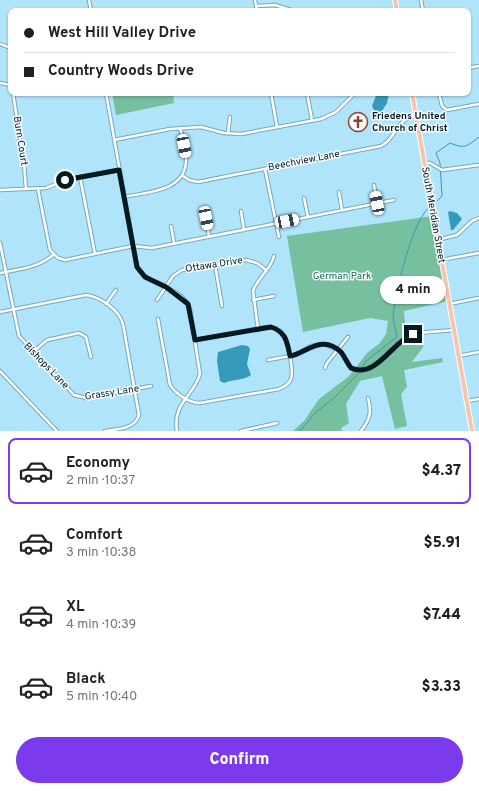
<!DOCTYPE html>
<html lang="en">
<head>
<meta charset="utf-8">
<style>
	body { margin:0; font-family:Overpass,sans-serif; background:#f6f6f6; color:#202124; height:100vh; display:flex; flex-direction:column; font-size:15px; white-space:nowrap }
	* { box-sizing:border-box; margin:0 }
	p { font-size:13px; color:#757577 }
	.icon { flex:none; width:22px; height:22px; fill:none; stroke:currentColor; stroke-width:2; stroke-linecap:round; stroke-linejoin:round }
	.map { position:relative; height:431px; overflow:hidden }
	.side { display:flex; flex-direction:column; background:#fff; flex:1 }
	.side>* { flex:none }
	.guide { position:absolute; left:8px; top:8px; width:463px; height:88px; border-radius:8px; box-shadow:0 1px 3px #0004; display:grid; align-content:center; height:88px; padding:0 16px; background:#fff }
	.end { position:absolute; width:18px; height:18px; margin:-9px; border:5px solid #041920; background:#fff; box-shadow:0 0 0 2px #fff }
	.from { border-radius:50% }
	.bubble { position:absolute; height:28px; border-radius:14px; background:#fff; box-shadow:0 1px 3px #0004; font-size:13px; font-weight:800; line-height:28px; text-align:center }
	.car { position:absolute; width:12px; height:24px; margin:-12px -6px; border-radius:5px; box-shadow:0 0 3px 1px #0007; background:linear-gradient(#fff 24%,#345 0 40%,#fff 0 76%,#345 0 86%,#fff 0) }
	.guide b { display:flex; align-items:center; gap:14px; height:38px; font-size:15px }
	.guide b+b { border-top:1px solid #e0e0e0 }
	.guide i { width:10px; height:10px; background:#202124 }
	ul { padding:7px 0 0; list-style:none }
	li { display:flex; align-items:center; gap:12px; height:66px; margin:0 8px 6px; padding:0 8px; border:2px solid transparent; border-radius:8px }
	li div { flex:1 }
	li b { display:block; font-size:15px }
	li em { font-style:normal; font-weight:800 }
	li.current { border-color:#7c3aed }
	li>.icon { width:36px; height:36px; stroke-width:1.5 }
	.primary-button { display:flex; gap:8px; margin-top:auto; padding:8px 16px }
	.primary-button a { flex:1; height:46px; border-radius:24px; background:#7c3aed; color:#fff; font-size:16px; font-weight:800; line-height:46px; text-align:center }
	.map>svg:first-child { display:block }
</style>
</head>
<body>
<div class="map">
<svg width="479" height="431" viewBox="0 0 479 431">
	<rect width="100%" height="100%" fill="#afe4fa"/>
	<g fill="#76bf9f">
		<polygon points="112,93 173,93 174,103 116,115"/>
		<path d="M433,216L448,301L404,311L405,324L407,328L421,329C428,348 422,347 412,362L442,358L443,362L404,370L407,387L401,394L407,426L395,429L382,376L360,381L346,404L349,423L341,428L342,431H293L304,421L319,399L348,377L368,352L380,343L386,334L388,321L370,318L303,332L287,236Z"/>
	</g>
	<g fill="#3599ba">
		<polygon points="377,93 389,93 387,103 382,111 378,112 374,110 372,106"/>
		<polygon points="450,211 457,213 462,219 453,230 451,230 448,212"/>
		<path d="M242,345L248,346L250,349L247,364L251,375C242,381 233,379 224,383L220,381L217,361L218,352Z"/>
	</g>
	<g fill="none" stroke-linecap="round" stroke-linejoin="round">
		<g stroke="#3599ba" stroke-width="1">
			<path d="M434,204L442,196L440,163L436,153L450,143C465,149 466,147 479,137"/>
			<path d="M362,368L366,361L397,337C396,330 393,322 393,316C395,294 413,216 431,206"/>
			<polyline points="300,431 315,413 334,398 359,373"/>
		</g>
		<g stroke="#75a8bd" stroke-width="4.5">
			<g id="street">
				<polyline points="89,0 91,11"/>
				<polyline points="255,0 257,11"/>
				<polyline points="421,0 423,11"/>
				<polyline points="256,6 275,5 294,11"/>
				<polyline points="0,44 11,48"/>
				<polyline points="468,68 479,66"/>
				<polyline points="0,83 11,85"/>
				<polyline points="13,93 24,164 26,189"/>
				<path d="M106,93L137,267C146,286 182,285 190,309L200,374C194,396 172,403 177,431"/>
				<polyline points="271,93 277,127"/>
				<polyline points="307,93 312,120"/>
				<polyline points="439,93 442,106 447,110 479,104"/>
				<polyline points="228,133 230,117"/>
				<polyline points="114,140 170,129 201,127 224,133 241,134 321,119 336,112 355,93"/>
				<polyline points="425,163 430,163 442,170 479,165"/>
				<polyline points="265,169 279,237"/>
				<path d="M182,175L189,180L198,182L381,146C397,138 395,119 416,116"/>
				<polyline points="80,177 95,254"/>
				<polyline points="374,185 377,203"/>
				<polyline points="38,189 50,250 58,258 65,260 133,246 152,248 394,200"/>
				<polyline points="0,190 46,188 69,179 119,170"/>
				<polyline points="339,192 342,210"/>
				<path d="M124,197C146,192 184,192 186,162C187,151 183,139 180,128"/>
				<polyline points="304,198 308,217"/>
				<polyline points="241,211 244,230"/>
				<polyline points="206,218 209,236"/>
				<polyline points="171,226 174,243"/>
				<polyline points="437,240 457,235 472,221 479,218"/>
				<polyline points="0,243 19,336 74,395 86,398 151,386"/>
				<polyline points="441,260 479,253"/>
				<polyline points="215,265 222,306"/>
				<path d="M0,273C19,269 38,268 53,255"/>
				<polyline points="157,300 173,276 182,270 246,260 257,263 266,270"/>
				<polyline points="253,300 274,296"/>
				<polyline points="106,304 116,290"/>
				<polyline points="449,304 479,298"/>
				<path d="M0,312L86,295C101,297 119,310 123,324L139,415C135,429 118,429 105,431"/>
				<path d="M158,319L170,385C176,394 189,403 200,403L279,389C284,387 289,384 291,379C294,372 288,340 283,334C279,328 272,327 266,327L195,340"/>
				<path d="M258,329L253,291C257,278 271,270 274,256"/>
				<polyline points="33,352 47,340 79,333 86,337 91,357"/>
				<polyline points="458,356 479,352"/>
				<path d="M268,360L296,355L311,346L324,344L340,351L351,368C376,380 389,344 410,335C419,331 441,332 453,330"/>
				<polyline points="325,368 327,363 348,337"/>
				<polyline points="0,371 57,431"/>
				<polyline points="467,401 479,399"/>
				<polyline points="241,431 277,423"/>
				<path d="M361,431C370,419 372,413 368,398"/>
			</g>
		</g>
		<g stroke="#fff" stroke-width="6">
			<g id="primary">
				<polyline points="395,0 397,11"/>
				<polyline points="412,93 472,431"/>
			</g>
		</g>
		<use href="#street" stroke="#fff" stroke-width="2.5"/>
		<use href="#primary" stroke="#f7c4ad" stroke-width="4"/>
	</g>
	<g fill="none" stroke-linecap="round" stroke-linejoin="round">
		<path stroke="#041920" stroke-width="5" d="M65,180L119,170L137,267L145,277L166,287L188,304L195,340L271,327C286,332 287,342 290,356C308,352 322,334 341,352C345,357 347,363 351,368C376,379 392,342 413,334"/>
	</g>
	<defs>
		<g id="church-ring" transform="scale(1)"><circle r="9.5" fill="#f7fdff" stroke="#8c4523" stroke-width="1.5"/><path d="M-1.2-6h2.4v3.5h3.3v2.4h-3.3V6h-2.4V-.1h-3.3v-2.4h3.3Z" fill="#8c4523"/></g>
	</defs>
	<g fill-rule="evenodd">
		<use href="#church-ring" x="358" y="122"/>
	</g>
	<g text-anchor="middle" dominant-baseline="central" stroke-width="3" stroke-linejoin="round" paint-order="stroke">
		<g font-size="10" font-weight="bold" fill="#041920" stroke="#f7fdff" text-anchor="start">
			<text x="372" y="116">Friedens United<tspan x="372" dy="12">Church of Christ</tspan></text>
		</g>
		<g font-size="10" fill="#041920" stroke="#f7fdff">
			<text transform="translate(20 141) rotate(81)">Burn Court</text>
			<text transform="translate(304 161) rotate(-11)">Beechview Lane</text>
			<text transform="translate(433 215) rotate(80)">South Meridian Street</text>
			<text transform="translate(214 265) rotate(-9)">Ottawa Drive</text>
			<text transform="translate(46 366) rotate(46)">Bishops Lane</text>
			<text transform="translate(112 393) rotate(-9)">Grassy Lane</text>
		</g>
		<g font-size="10" fill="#20634a" stroke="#f7fdff">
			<text x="342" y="276">German Park</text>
		</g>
	</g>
</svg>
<i class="end from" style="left:65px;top:180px"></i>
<i class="end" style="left:413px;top:334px"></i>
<div class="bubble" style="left:380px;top:276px;width:66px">4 min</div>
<i class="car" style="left:184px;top:146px;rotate:169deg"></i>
<i class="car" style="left:377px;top:203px;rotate:349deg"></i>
<i class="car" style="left:206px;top:218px;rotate:169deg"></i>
<i class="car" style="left:287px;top:221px;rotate:79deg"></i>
<div class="guide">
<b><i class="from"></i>West Hill Valley Drive</b>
<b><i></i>Country Woods Drive</b>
</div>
</div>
<section class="side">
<ul>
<li class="current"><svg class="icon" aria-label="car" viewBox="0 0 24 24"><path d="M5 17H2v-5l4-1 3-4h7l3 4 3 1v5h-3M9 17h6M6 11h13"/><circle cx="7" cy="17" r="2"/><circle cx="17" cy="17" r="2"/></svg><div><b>Economy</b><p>2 min · 10:37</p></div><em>$4.37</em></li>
<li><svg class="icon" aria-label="car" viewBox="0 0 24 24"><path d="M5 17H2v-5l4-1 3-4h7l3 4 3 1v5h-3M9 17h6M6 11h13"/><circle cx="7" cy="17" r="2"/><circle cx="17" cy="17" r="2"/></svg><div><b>Comfort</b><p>3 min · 10:38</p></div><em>$5.91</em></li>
<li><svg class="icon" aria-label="car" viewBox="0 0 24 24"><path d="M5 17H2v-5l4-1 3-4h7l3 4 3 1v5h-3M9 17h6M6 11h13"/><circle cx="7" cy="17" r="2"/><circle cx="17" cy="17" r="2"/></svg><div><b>XL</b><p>4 min · 10:39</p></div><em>$7.44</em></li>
<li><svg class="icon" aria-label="car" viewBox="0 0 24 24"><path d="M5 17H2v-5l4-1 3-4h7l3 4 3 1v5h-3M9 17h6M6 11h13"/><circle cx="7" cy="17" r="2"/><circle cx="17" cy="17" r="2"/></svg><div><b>Black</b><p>5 min · 10:40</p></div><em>$3.33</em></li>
</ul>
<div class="primary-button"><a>Confirm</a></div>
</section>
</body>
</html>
